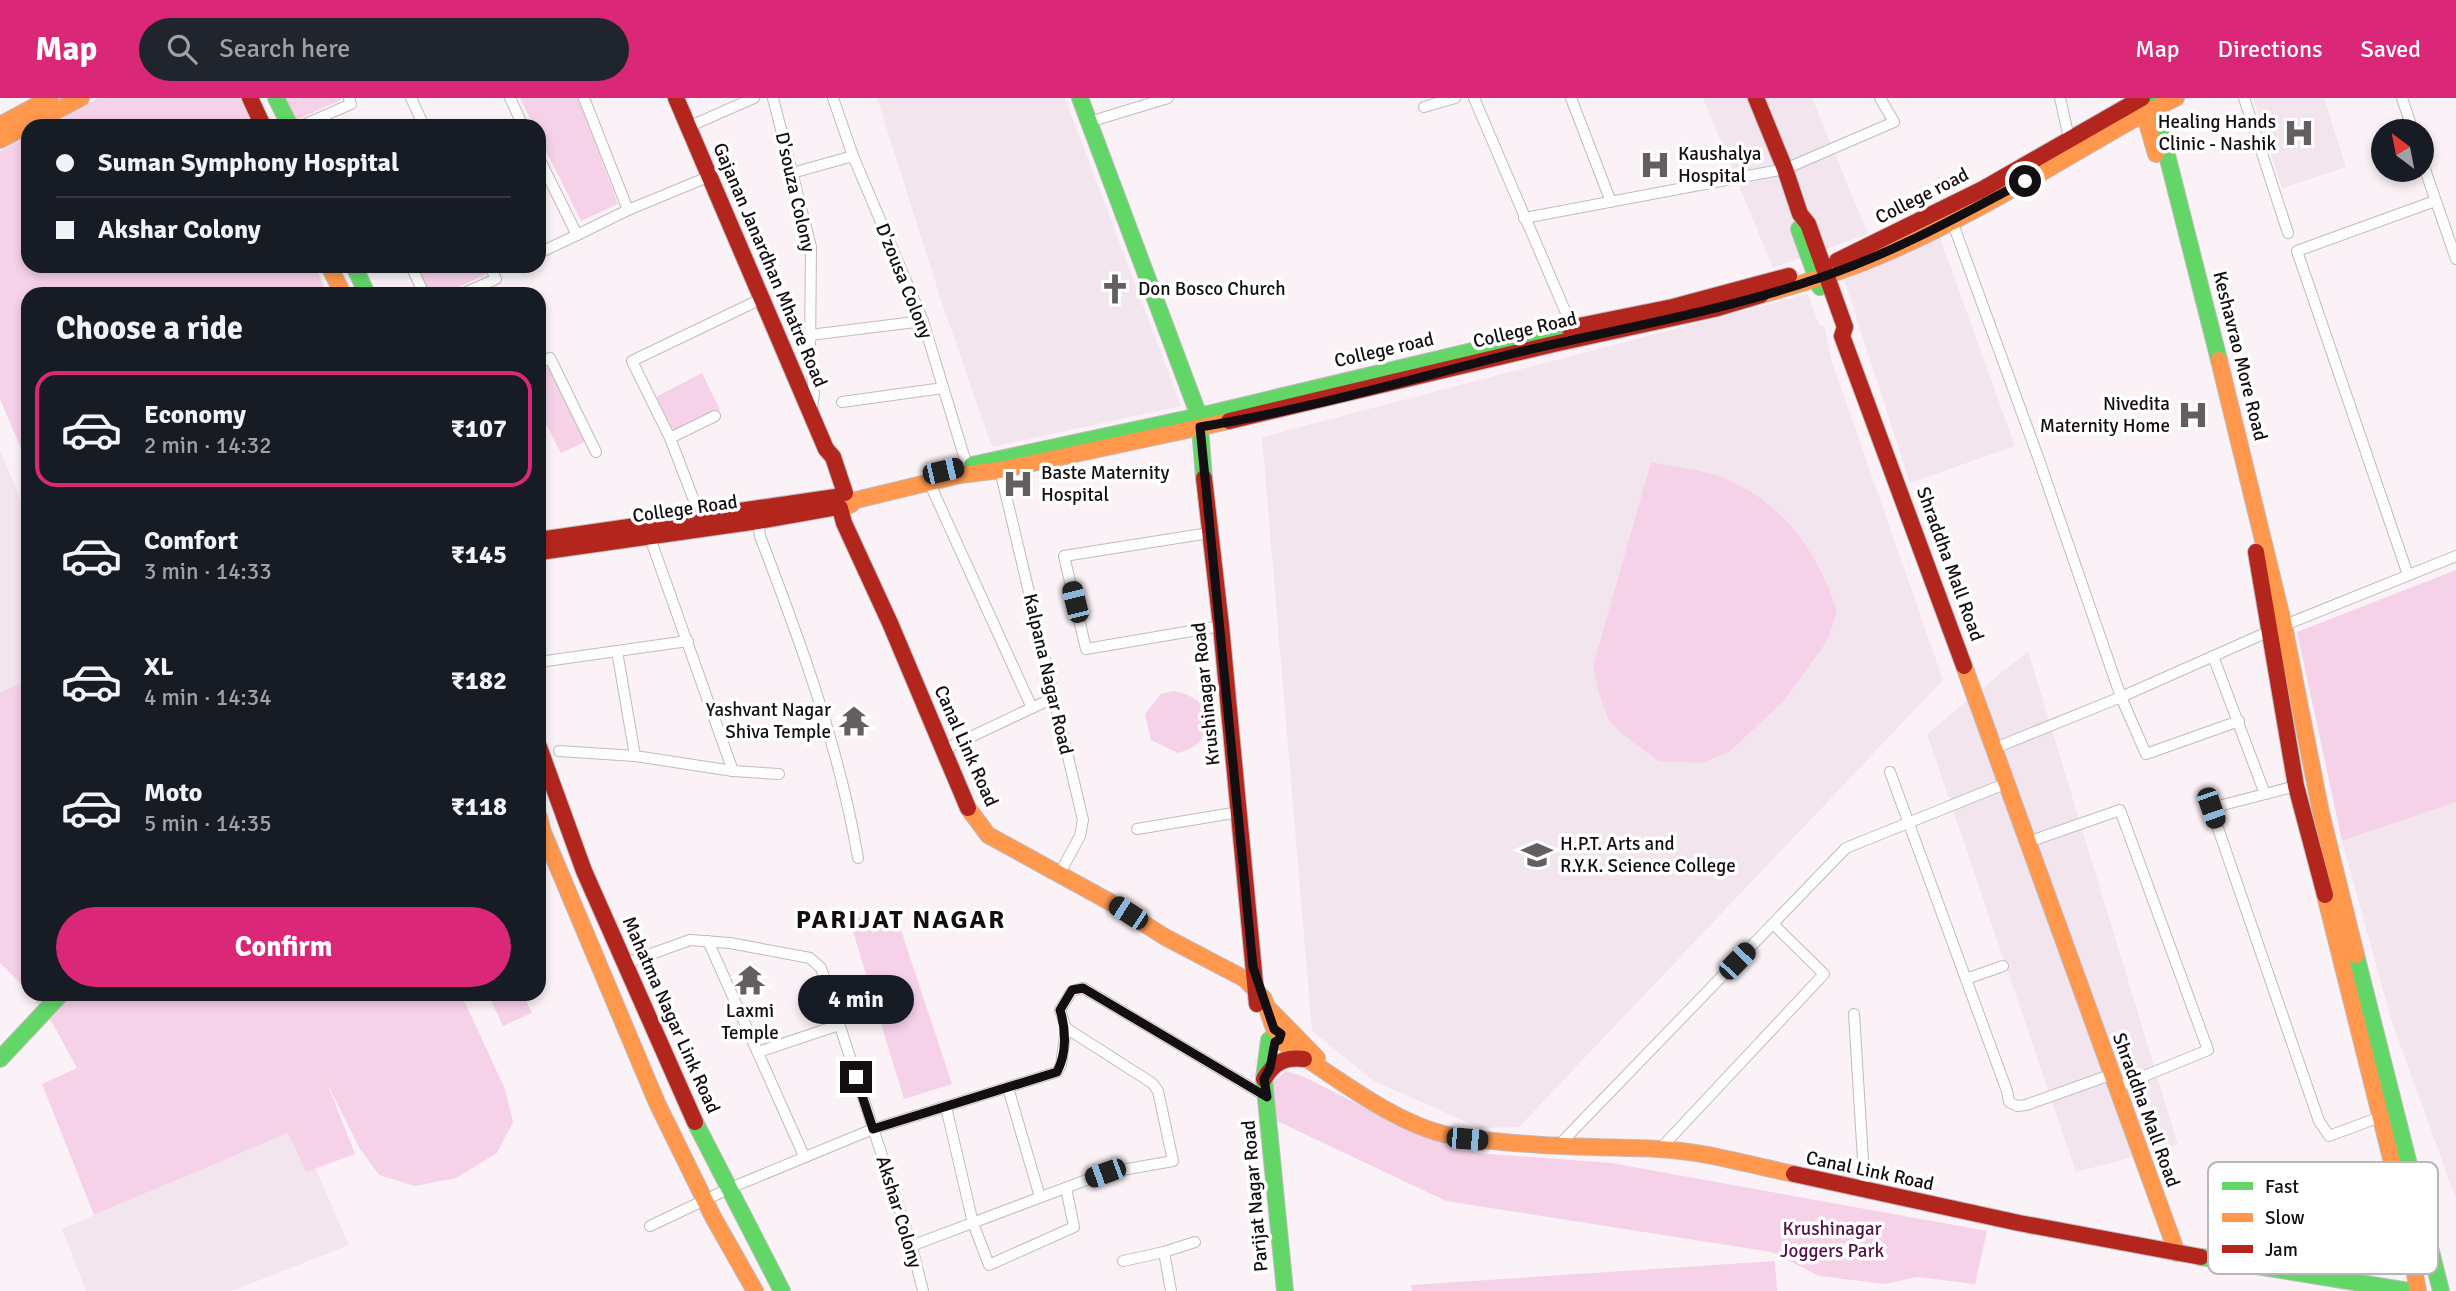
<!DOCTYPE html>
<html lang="en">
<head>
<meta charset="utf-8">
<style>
	body { margin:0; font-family:Signika,sans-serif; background:#20242c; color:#f1f3f6; height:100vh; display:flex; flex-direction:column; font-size:26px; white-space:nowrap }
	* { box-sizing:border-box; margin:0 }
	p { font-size:23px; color:#9ea1a6 }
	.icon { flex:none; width:38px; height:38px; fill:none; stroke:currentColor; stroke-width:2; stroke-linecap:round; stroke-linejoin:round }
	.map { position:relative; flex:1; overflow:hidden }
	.panel { position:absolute; left:21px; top:189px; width:525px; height:714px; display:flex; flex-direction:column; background:#171b24; border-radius:21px; box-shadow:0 4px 10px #0003 }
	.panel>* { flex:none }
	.hud { position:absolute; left:21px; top:21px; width:525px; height:154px; border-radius:21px; box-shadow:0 4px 10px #0003; display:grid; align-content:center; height:154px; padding:0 35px; background:#171b24 }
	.needle { width:46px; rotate:328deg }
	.tools { position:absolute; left:2371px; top:21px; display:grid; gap:14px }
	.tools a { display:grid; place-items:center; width:63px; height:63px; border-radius:50%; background:#171b24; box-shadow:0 4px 10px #0003; font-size:35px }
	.end { position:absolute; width:32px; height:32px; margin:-16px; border:9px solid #130e11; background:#fff; box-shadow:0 0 0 4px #fff }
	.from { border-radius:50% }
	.bubble { position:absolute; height:49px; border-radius:24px; background:#171b24; box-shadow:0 4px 10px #0003; font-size:23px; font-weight:800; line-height:49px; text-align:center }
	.car { position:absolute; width:21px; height:42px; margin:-21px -10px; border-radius:9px; box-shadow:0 0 5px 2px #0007; background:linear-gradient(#222 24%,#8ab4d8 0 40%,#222 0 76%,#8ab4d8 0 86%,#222 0) }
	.hud b { display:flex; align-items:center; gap:24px; height:66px; font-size:26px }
	.hud b+b { border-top:2px solid #363941 }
	.hud i { width:18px; height:18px; background:#f1f3f6 }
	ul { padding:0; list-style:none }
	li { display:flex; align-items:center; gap:21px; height:116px; margin:0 14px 10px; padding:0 21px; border:4px solid transparent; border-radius:21px }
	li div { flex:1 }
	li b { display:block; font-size:26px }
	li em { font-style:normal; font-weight:800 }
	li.selected { border-color:#db2777 }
	li>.icon { width:63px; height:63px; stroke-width:1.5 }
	h2 { padding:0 35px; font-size:32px; line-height:84px }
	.action { display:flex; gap:14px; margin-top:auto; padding:14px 35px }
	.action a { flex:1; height:80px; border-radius:42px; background:#db2777; color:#fff; font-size:28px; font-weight:800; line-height:80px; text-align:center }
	header { display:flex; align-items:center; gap:42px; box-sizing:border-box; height:98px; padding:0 35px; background:#db2777; color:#fff }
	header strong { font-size:33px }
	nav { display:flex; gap:38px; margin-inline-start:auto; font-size:24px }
	.search { width:490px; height:63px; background:#20242c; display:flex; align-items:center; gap:18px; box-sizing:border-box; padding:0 24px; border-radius:38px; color:#9ea1a6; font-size:26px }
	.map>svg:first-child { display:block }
</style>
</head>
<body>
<header>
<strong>Map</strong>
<div class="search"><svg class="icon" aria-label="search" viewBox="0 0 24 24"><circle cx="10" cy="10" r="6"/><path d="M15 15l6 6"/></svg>Search here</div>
<nav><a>Map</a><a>Directions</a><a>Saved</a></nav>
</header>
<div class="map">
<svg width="2456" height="1193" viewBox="0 0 2456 1193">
	<rect width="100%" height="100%" fill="#faf2f6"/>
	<g fill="#f3e5ee">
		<polygon points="877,0 1065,0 1181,308 992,349 942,205"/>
		<polygon points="1703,0 1812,0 1868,136 1773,170"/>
		<polygon points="2253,0 2324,0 2346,69 2282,90"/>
		<polygon points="1940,140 2015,348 1910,385 1843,178"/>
		<polygon points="1808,196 1819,227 1824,227 1832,264 1943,582 1519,1029 1480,1030 1374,983 1312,933 1262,339"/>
		<polygon points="0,352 28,420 28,599 0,615"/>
		<polygon points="2028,553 2178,1047 2076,1074 1927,636"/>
		<polygon points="2456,704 2456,1101 2392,924 2342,743"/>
		<polygon points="298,1030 349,1147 232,1193 86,1193 62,1131"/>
	</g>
	<g fill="#f6d2e9">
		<polygon points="98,0 240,0 253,28 46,28"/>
		<polygon points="283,0 340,0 341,2 294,23"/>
		<polygon points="520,0 578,0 618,106 581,123 539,39 539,28 534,28"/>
		<polygon points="28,38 28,168 315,168 327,196 28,196 28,367 0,301 0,53"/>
		<polygon points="417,168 483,168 486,176 444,196 430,196"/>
		<polygon points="548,268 585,344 561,355 539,312 539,272"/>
		<polygon points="702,275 720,312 673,332 656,299"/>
		<path d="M1651,364C1672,368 1695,371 1715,377C1778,398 1818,452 1837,513L1827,543L1783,604L1729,654L1701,665L1659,663L1622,636L1608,621L1598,592L1593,568Z"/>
		<polygon points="2456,472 2456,704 2342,743 2297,534"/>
		<polygon points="28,581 28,893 0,865 0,595"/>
		<path d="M1173,593C1191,596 1199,602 1208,617C1207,639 1200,649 1178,655L1151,642L1145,616L1161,596Z"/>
		<polygon points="848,817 899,826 952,986 904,1001"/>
		<polygon points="30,896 461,896 505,991 513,1024 497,1055 456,1080 415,1088 379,1077 360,1051 327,985 355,1056 306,1074 288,1035 94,1117 42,986 77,970 53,926"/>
		<polygon points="488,896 523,896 532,915 503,928"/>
		<polygon points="1286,973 1302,978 1378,1016 1477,1055 1611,1065 1987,1133 1975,1186 1917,1179 1885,1186 1819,1178 1772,1154 1446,1103 1277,1023 1273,984"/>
		<polygon points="1775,1163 1777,1193 1412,1193 1411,1187"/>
	</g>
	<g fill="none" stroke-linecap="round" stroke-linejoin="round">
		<g stroke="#c1bbbe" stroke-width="12">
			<g id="street">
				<polyline points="411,0 424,28"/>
				<polyline points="510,0 523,28"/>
				<polyline points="584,0 628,112"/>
				<polyline points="773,0 811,149 810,254 814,297 811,314"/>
				<polyline points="833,0 853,58 923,223 967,368"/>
				<polyline points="1474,0 1572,229"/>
				<polyline points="1571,0 1611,104"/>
				<polyline points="2060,0 2069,40"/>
				<polyline points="2244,0 2288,135"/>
				<polyline points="2402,0 2413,33"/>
				<polyline points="1424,9 1455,0"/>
				<polyline points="1089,24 1168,0"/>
				<polyline points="301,28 351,6 349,0"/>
				<polyline points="688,29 754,0"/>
				<polyline points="539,60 577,137 628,112 708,79"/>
				<polyline points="2422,63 2456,161"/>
				<polyline points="792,75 853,58"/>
				<polyline points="1524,120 1785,71 1894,24 1880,0"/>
				<polyline points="1952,123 2038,359 2121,599 2270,533 2456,458"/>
				<polyline points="539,155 577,137"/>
				<polyline points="411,168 424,196"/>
				<polyline points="462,196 496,181 490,168"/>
				<polyline points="810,237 923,223"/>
				<polyline points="539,265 550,260 596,354"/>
				<polyline points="842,304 943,290"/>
				<polyline points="670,340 715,318"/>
				<polyline points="1000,372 1083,722 1080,738 1060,775"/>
				<polyline points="929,384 1032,610"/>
				<polyline points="700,418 670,340 632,263 761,201"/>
				<path d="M758,423L760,438C800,543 839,648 858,760"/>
				<polyline points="1209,435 1064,458 1086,551 1221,528"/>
				<polyline points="649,437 733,673 779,676"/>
				<polyline points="2408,477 2297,153 2435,103"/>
				<polyline points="617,553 635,658"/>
				<polyline points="2213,558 2265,696"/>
				<polyline points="539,564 688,543"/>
				<polyline points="1995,650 2121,599 2146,656 2239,623"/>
				<polyline points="943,652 1053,600"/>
				<polyline points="559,653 635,658 733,673"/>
				<polyline points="1890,674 2007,993 2009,1004 2017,1008 2026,1007 2110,977"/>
				<polyline points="2296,688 2211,710 2319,1023 2329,1038 2380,1019"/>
				<polyline points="1137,731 1239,714"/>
				<polyline points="2028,744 2120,712 2208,952 2115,990"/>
				<polyline points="708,843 804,1058"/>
				<polyline points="626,865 690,842 730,845 810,860 821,870 913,1153 923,1193"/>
				<polyline points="1966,881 2003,868"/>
				<polyline points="1854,916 1865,1094"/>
				<polyline points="758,954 839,927"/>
				<polyline points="1008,990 1040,1099"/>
				<polyline points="946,1009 973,1125 989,1167 1074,1129 1066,1090"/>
				<polyline points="1557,1049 1846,750 2007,685"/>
				<polyline points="1660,1051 1824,876 1773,826"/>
				<polyline points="650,1128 728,1091 873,1031 1057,974 1061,967 1066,930"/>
				<polyline points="911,1148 1105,1075 1173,1063 1158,993 1152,985 1066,930 1060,912 1072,893 1083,890 1267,999"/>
				<polyline points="1164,1154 1195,1144"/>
				<polyline points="1123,1163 1164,1154 1171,1193"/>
			</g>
		</g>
		<g stroke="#c1bbbe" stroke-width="18">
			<g id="fast">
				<polyline points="276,0 290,28"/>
				<polyline points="1080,0 1199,318 1204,380"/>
				<polyline points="2153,2 2219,262"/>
				<polyline points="1799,131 1820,189"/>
				<polyline points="354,168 367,196"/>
				<polyline points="972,367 1199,318 1569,230"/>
				<polyline points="2356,857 2441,1193"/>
				<polyline points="1269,942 1264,981 1285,1193"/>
				<polyline points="0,961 61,896"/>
				<polyline points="695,1024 782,1193"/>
				<polyline points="2201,1159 2409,1193"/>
			</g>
		</g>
		<g stroke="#c1bbbe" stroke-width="18">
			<g id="slow">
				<polyline points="2142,7 2156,56"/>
				<polyline points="0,27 50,0"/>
				<polyline points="0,42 81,0"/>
				<polyline points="329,168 343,196"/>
				<path d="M1761,197C1797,187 1832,177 1867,163C1964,124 2054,66 2145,15L2176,0"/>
				<polyline points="2219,262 2284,528 2321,715 2356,857"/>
				<polyline points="850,407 856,402 960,377 1000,372 1229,323"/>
				<polyline points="1964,568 2177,1155"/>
				<polyline points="968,710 988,737 1110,804 1165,839 1245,881 1264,901 1274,931"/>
				<polyline points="539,719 543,734 657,1005 713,1119 755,1193"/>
				<polyline points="2325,797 2403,1108 2418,1193"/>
				<polyline points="1269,911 1317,960"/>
				<path d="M1279,942C1325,972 1388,1021 1440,1035C1461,1041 1482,1042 1503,1044C1555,1049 1606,1049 1658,1051C1704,1053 1749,1067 1794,1076"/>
			</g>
		</g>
		<g stroke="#c1bbbe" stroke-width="18">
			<g id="jam">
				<polyline points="250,0 263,28"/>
				<polyline points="676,0 826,351 833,359 845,395"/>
				<polyline points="1756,0 1785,71 1800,116 1808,126 1845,229 1842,238 1964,568"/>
				<polyline points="1837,163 1983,91 2142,0"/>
				<polyline points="1569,230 1673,209 1789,178"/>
				<polyline points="1229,323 1558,245 1714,211 1761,197"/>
				<polyline points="1204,380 1221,528 1257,906"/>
				<polyline points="840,410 844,425 890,525 968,710"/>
				<polyline points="539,442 836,399"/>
				<polyline points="539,454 758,423 837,409"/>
				<polyline points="2256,454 2296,688 2325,797"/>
				<polyline points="539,649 584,773 695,1024"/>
				<path d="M1264,981C1274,964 1285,959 1304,961"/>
				<polyline points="1794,1076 2019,1125 2201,1159"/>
			</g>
		</g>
		<use href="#street" stroke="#fefdfe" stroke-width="10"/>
		<use href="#fast" stroke="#63d668" stroke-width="16"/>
		<use href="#slow" stroke="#ff974d" stroke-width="16"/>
		<use href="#jam" stroke="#b3261e" stroke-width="16"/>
	</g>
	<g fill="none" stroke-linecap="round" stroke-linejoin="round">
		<path stroke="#130e11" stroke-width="9" d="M856,979L873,1031L1057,974C1067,955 1066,931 1060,912L1072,892L1083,890L1267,999L1264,981L1270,970L1275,944L1279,942L1281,936L1274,931L1253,869L1200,329C1306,312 1411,281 1515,255C1617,231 1720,214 1819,180C1891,156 1958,119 2025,83"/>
	</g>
	<defs>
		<g id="hospital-bare" transform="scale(2.415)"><path d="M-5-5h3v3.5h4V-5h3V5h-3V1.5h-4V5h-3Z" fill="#645e61" stroke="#fff" stroke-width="2.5" paint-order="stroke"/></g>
		<g id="church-bare" transform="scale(2.415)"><path d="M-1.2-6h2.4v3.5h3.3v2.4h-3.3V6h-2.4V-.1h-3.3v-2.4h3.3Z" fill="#645e61" stroke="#fff" stroke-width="2.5" paint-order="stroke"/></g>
		<g id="temple-bare" transform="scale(2.415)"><path d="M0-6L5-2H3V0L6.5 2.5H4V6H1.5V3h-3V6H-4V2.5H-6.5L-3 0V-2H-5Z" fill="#645e61" stroke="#fff" stroke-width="2.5" paint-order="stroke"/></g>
		<g id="university-bare" transform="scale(2.415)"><path d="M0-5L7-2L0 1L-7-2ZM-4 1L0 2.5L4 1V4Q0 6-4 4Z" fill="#645e61" stroke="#fff" stroke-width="2.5" paint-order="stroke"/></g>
	</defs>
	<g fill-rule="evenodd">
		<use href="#hospital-bare" x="2299" y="35"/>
		<use href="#hospital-bare" x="1655" y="67"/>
		<use href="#church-bare" x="1115" y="191"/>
		<use href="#hospital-bare" x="2193" y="317"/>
		<use href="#hospital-bare" x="1018" y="386"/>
		<use href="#temple-bare" x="854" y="623"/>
		<use href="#university-bare" x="1537" y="757"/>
		<use href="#temple-bare" x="750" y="882"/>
	</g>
	<g text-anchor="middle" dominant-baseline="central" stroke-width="7" stroke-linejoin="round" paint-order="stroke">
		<g font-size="19" fill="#130e11" stroke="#fff" text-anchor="start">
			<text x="2276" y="24" text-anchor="end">Healing Hands<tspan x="2276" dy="22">Clinic - Nashik</tspan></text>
			<text x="1678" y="56">Kaushalya<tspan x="1678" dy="22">Hospital</tspan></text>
			<text x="1138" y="191">Don Bosco Church</text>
			<text x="2170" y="306" text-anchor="end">Nivedita<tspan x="2170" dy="22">Maternity Home</tspan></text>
			<text x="1041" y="375">Baste Maternity<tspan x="1041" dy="22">Hospital</tspan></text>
			<text x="831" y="612" text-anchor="end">Yashvant Nagar<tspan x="831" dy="22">Shiva Temple</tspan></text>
			<text x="1560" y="746">H.P.T. Arts and<tspan x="1560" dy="22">R.Y.K. Science College</tspan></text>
			<text x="750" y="913" text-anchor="middle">Laxmi<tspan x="750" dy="22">Temple</tspan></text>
		</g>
		<g font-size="19" fill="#130e11" stroke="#fff">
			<text transform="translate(795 94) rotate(77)">D'souza Colony</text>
			<text transform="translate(1922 98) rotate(-27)">College road</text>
			<text transform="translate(770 167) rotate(67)">Gajanan Janardhan Mhatre Road</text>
			<text transform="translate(904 183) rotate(68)">D'zousa Colony</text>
			<text transform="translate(1525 232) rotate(-13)">College Road</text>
			<text transform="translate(1384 252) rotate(-13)">College road</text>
			<text transform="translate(2240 258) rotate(76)">Keshavrao More Road</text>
			<text transform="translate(685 411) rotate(-8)">College Road</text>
			<text transform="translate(1950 466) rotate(70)">Shraddha Mall Road</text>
			<text transform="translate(1048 576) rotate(77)">Kalpana Nagar Road</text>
			<text transform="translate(1206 596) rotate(-96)">Krushinagar Road</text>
			<text transform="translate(966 648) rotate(66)">Canal Link Road</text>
			<text transform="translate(671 917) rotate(66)">Mahatma Nagar Link Road</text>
			<text transform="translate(2146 1012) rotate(70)">Shraddha Mall Road</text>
			<text transform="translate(1870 1073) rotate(12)">Canal Link Road</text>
			<text transform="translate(1255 1098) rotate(-95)">Parijat Nagar Road</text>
			<text transform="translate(899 1114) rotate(73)">Akshar Colony</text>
		</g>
		<g font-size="19" fill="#561246" stroke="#fff">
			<text x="1832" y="1131">Krushinagar<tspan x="1832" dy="22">Joggers Park</tspan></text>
		</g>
		<g font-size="26" font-weight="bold" letter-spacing="2" fill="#130e11" stroke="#fff">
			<text x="901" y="822">PARIJAT NAGAR</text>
		</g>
	</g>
	<rect x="2208" y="1064" width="230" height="112" rx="10" fill="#fff" stroke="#b8b7b8" stroke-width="2"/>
	<rect x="2222" y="1084" width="31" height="8" fill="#63d668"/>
	<rect x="2222" y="1115" width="31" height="9" fill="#ff974d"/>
	<rect x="2222" y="1147" width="31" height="8" fill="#b3261e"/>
	<g font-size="19" fill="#130e11">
		<text x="2265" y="1095">Fast</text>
		<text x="2265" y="1126">Slow</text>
		<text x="2265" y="1158">Jam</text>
	</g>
</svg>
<div class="tools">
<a><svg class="needle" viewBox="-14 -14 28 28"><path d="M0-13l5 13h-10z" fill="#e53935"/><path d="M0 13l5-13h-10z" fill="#9ea1a6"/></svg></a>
</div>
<i class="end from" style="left:2025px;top:83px"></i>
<i class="end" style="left:856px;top:979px"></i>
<div class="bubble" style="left:798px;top:877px;width:116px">4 min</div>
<i class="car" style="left:943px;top:373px;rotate:77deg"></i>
<i class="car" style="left:1075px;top:504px;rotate:346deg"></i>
<i class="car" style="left:2211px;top:710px;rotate:161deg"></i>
<i class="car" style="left:1128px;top:815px;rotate:303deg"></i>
<i class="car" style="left:1737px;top:863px;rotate:44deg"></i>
<i class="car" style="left:1467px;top:1041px;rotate:95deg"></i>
<i class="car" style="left:1105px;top:1075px;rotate:250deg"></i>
<div class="hud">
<b><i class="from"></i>Suman Symphony Hospital</b>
<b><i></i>Akshar Colony</b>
</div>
<section class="panel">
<h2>Choose a ride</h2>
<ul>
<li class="selected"><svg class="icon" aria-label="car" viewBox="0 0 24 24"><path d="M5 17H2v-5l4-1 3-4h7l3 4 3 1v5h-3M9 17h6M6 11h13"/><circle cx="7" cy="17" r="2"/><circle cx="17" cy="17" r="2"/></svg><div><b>Economy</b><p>2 min · 14:32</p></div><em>₹107</em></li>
<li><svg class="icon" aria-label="car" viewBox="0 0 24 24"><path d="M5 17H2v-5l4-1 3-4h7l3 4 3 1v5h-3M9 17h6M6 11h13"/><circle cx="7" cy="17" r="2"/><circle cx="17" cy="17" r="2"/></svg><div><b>Comfort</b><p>3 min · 14:33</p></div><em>₹145</em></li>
<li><svg class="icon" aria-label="car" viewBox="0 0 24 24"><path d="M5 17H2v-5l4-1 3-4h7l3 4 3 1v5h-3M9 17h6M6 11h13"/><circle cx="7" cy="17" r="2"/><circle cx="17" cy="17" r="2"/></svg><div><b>XL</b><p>4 min · 14:34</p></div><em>₹182</em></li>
<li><svg class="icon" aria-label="car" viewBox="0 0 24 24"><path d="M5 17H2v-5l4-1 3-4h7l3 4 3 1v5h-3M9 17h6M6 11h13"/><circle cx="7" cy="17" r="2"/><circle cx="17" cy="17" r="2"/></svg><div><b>Moto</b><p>5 min · 14:35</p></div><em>₹118</em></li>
</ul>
<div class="action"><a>Confirm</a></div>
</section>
</div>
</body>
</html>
